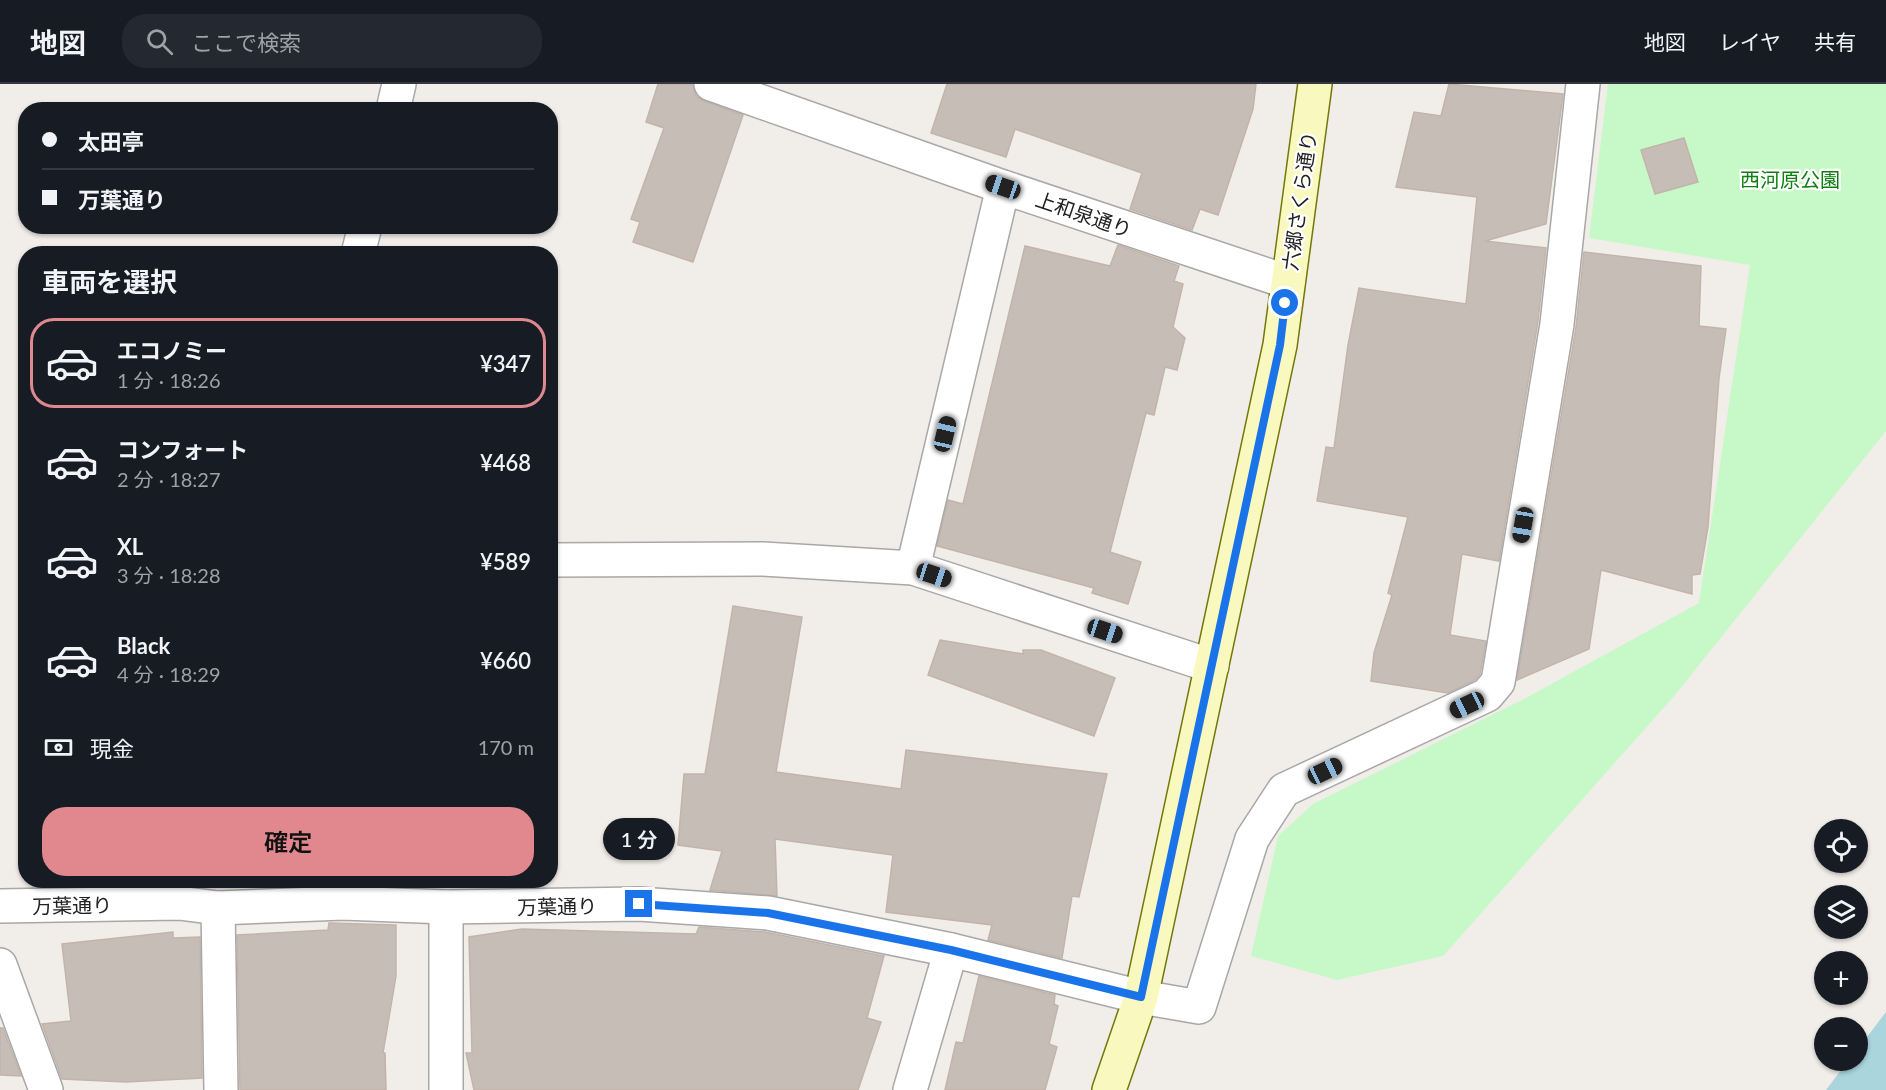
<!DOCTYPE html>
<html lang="ja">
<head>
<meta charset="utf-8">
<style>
	body { margin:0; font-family:Lato,"Noto Sans JP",sans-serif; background:#242831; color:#f1f3f6; height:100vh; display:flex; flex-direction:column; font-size:22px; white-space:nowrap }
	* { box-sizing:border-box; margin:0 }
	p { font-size:20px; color:#9ea1a6 }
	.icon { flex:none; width:33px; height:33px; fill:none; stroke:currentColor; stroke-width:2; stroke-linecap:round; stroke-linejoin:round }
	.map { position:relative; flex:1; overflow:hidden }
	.details { position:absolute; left:18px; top:162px; width:540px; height:642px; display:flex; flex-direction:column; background:#171b24; border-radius:24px; box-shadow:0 2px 4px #0004 }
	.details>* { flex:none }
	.hud { position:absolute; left:18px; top:18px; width:540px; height:132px; border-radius:24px; box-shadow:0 2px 4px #0004; display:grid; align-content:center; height:132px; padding:0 24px; background:#171b24 }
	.fabs { position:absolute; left:1814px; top:735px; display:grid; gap:12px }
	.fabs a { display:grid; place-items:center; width:54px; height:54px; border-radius:50%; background:#171b24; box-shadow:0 2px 4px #0004; font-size:30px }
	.end { position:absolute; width:27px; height:27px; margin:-14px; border:8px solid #1a73e8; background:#fff; box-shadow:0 0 0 3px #fff }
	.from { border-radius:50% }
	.bubble { position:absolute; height:42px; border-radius:21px; background:#171b24; box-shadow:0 2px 4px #0004; font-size:20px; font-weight:600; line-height:42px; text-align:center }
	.car { position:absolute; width:18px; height:36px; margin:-18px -9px; border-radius:8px; box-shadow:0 0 4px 2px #0007; background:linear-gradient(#222 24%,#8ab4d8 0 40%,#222 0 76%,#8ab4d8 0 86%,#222 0) }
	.hud b { display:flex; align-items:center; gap:21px; height:57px; font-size:22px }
	.hud b+b { border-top:2px solid #363941 }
	.hud i { width:15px; height:15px; background:#f1f3f6 }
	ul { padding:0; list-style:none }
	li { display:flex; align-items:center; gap:18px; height:90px; margin:0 12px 9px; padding:0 12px; border:3px solid transparent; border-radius:24px }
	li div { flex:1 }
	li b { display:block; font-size:22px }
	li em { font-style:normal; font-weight:600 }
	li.current { border-color:#e1888f }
	li>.icon { width:54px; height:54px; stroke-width:1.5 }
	h2 { padding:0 24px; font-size:27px; line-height:72px }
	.pay { display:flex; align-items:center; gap:15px; height:66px; padding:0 24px; font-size:22px }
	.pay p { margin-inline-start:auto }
	.action { display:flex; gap:12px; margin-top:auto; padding:12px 24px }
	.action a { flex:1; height:69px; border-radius:24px; background:#e1888f; color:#111; font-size:24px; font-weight:600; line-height:69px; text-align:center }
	header { display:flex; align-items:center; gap:36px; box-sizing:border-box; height:84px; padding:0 30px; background:#171b24; border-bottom:2px solid #363941 }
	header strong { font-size:28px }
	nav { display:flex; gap:33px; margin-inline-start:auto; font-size:21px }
	.search { width:420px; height:54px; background:#242831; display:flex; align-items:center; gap:15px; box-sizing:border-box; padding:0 21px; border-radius:24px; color:#9ea1a6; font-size:22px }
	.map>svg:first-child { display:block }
</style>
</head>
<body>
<header>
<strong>地図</strong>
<div class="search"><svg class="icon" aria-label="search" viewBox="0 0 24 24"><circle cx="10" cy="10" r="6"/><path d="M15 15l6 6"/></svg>ここで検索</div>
<nav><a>地図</a><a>レイヤ</a><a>共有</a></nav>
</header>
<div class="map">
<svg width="1886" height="1006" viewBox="0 0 1886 1006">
	<rect width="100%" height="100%" fill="#f1ede8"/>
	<polygon fill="#c7f9c8" points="1608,0 1886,0 1886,347 1675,611 1443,872 1337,896 1251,872 1278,752 1313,720 1524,615 1699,519 1750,181 1589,154"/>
	<polygon fill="#aad5dd" points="1886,928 1886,1006 1826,1006 1848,977 1857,976 1857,966"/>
	<g fill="#c6bdb7" stroke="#c3b4aa" stroke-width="1.5">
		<polygon points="658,0 693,0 696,12 704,17 743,31 693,178 633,158 640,138 631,135 664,44 646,38"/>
		<polygon points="947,0 1256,0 1253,25 1218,131 1200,125 1192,146 1130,125 1142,89 1015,45 1006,73 931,49"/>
		<polygon points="1449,0 1563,10 1546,140 1485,157 1546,164 1538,237 1499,477 1462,470 1450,551 1486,557 1480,590 1475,596 1448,609 1371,597 1374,569 1392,511 1388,509 1408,433 1317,417 1326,363 1334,364 1348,261 1359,204 1466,220 1477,113 1396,103 1414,28 1441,32"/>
		<polygon points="1684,54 1698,98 1655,110 1641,66"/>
		<polygon points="1118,161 1179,182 1174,197 1183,200 1173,243 1185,254 1177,286 1165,283 1154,331 1146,329 1110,468 1141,478 1128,520 1092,509 1094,504 937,462 948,416 963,420 1025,162 1110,182"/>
		<polygon points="1584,168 1701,182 1699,242 1726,245 1719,294 1708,443 1700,490 1692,491 1692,510 1601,486 1589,565 1517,596 1576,243"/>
		<polygon points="733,522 802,533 776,688 901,705 906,666 1107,690 1079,813 1072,812 1062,874 988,856 992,841 886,828 893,771 775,755 777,812 710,806 722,767 678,761 684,690 705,690"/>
		<polygon points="940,556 1023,570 1023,566 1041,566 1115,594 1094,652 928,591"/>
		<polygon points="329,839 396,841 396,892 383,969 385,969 386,1006 240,1006 237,851 328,846"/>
		<polygon points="699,843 765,848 884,872 867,934 881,938 858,1006 474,1006 466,969 472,969 469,853 522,845 696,850"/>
		<polygon points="173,848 173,854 200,853 202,994 126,998 62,995 42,940 71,937 62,860"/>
		<polygon points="979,892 1055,911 1054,920 1058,922 1049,960 1057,963 1045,1006 945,1006 956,958 963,959"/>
		<polygon points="0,944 3,944 21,992 0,991"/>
	</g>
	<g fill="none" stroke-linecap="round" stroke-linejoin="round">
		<g stroke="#a8a8a8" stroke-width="36">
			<g id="minor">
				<polyline points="711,0 1003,103 1288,198"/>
				<polyline points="393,26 399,0"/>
				<polyline points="358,170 365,142"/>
				<polyline points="550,476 763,475 913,484 1212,582"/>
				<polyline points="913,484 1003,103"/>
				<polyline points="0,822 179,819 218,824 343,819 446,823 639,820 768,829 951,866 1141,913 1199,923 1252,755 1284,706 1487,611 1498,598 1557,240 1583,0"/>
				<polyline points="446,823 446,1006"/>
				<polyline points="218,824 221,1006"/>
				<polyline points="0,881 46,1006"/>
				<polyline points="910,1006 951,866"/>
			</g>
		</g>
		<g stroke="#737808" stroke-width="36">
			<polyline id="secondary" points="1109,1006 1141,913 1280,261 1315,0"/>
		</g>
		<use href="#minor" stroke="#fff" stroke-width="33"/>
		<use href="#secondary" stroke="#f8f8bf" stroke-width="33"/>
	</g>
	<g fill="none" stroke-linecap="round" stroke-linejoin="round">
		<polyline stroke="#1a73e8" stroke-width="8" points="639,820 768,829 951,866 1141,913 1280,261 1285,219"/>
	</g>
	<g text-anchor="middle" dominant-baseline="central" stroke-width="4.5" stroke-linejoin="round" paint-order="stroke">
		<g font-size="20" fill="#0f7f11" stroke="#fff">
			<text x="1790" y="95">西河原公園</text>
		</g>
		<g font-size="20" fill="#212121" stroke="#fff">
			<text transform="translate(1299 117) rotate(-82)">六郷さくら通り</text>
			<text transform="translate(1084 130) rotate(19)">上和泉通り</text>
			<text transform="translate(72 821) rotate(-1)">万葉通り</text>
			<text transform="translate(557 822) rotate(-1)">万葉通り</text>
		</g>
	</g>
</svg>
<div class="fabs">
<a><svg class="icon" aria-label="locate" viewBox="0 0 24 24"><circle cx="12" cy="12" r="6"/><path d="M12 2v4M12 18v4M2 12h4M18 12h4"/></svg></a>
<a><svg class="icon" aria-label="layers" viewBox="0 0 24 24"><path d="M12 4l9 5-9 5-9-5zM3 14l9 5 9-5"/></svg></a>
<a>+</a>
<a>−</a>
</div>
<i class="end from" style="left:1285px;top:219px"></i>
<i class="end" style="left:639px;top:820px"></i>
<div class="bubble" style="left:603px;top:734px;width:72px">1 分</div>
<i class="car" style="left:1003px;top:103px;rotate:289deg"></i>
<i class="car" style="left:945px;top:350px;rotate:13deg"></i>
<i class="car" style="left:1523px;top:441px;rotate:190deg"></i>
<i class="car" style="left:934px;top:491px;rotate:108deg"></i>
<i class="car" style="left:1105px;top:547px;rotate:108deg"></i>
<i class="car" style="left:1467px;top:621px;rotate:245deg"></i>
<i class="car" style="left:1325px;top:687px;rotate:65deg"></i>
<div class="hud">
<b><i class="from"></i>太田亭</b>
<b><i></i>万葉通り</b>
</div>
<section class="details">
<h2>車両を選択</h2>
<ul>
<li class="current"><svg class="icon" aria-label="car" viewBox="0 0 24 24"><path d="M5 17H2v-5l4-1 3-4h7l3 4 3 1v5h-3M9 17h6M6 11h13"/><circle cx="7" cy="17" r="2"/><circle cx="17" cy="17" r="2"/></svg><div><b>エコノミー</b><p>1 分 · 18:26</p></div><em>¥347</em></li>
<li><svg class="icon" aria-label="car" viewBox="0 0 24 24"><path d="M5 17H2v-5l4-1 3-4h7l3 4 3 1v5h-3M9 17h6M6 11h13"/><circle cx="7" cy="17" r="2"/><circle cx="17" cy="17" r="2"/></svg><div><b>コンフォート</b><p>2 分 · 18:27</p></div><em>¥468</em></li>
<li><svg class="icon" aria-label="car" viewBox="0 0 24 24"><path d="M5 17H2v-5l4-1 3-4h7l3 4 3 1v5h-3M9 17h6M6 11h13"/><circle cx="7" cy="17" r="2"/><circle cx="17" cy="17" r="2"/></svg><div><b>XL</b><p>3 分 · 18:28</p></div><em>¥589</em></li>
<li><svg class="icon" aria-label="car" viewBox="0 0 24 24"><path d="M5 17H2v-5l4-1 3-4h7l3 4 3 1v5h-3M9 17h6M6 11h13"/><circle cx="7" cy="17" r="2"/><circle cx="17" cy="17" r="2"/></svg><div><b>Black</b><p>4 分 · 18:29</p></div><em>¥660</em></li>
</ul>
<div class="pay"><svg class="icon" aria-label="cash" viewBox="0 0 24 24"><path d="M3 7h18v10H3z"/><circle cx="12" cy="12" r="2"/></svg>現金<p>170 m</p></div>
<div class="action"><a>確定</a></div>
</section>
</div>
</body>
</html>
